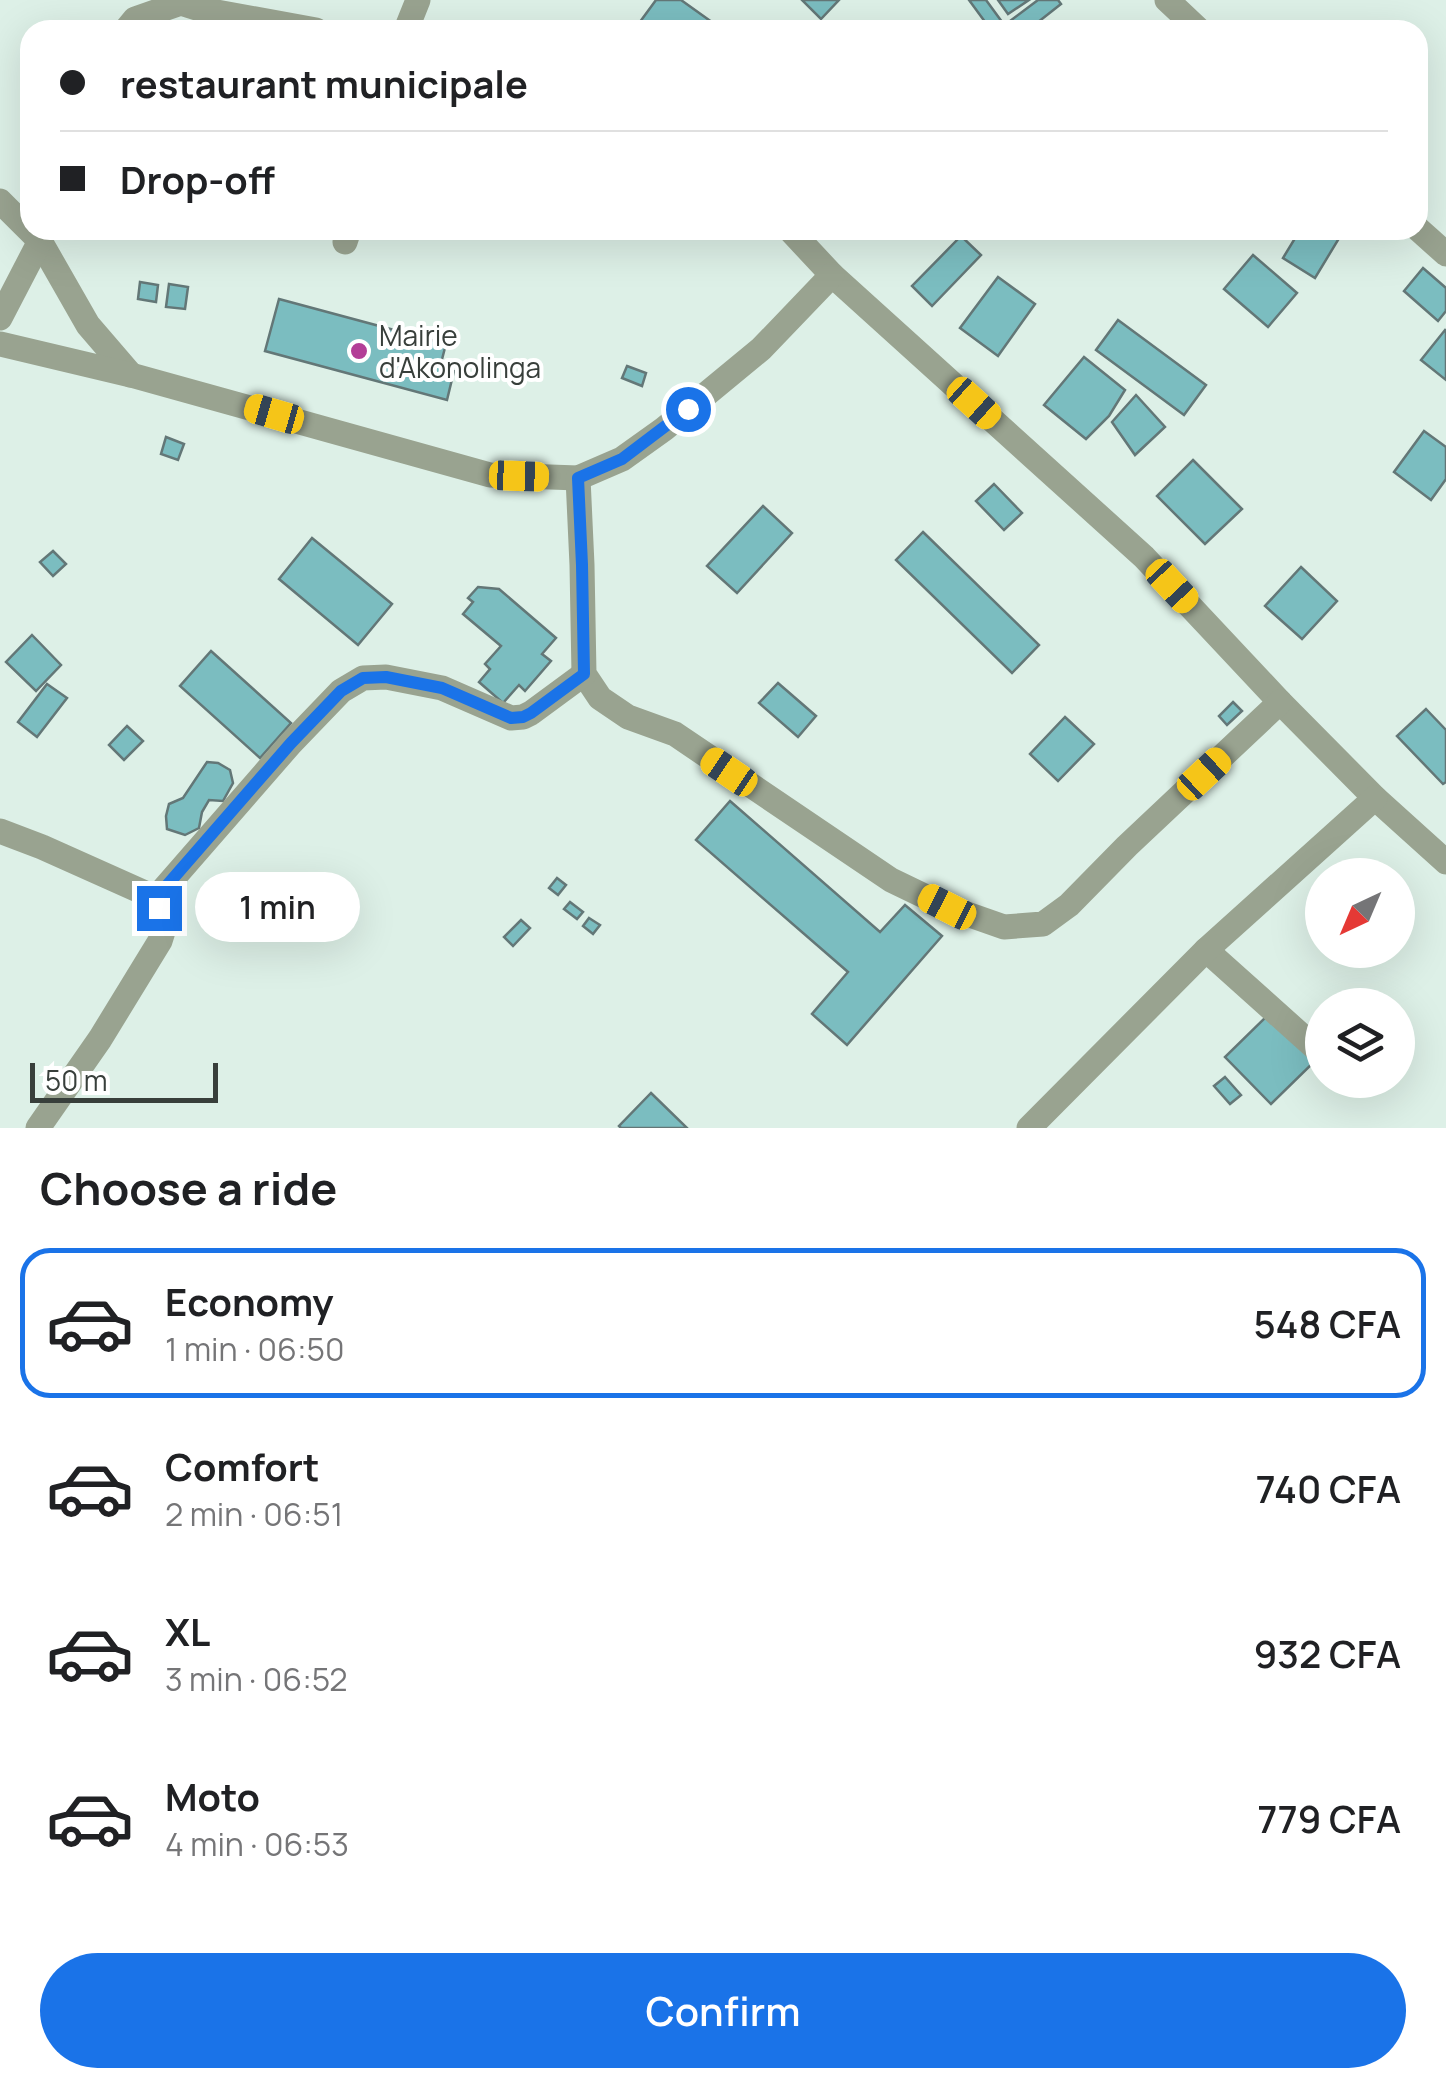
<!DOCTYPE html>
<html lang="en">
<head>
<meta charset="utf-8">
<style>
	body { margin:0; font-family:Manrope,sans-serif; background:#f2f2f2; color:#202124; height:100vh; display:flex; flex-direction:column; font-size:38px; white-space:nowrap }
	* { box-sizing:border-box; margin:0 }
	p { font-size:32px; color:#757577 }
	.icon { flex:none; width:55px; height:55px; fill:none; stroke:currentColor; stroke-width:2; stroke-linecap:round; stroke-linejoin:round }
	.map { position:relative; height:1128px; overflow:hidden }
	.panel { display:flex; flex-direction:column; background:#fff; flex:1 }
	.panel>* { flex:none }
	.guide { position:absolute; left:20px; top:20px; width:1408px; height:220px; border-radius:30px; box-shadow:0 10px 40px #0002; display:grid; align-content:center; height:220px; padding:0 40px; background:#fff }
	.needle { width:65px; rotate:224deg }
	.fabs { position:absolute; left:1305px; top:858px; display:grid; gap:20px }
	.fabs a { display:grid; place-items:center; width:110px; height:110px; border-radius:50%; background:#fff; box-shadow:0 10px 40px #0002; font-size:50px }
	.scale { position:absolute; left:30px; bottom:25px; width:188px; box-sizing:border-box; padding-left:10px; border:5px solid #383f3b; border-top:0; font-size:28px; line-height:35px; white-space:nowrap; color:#383f3b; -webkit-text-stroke:8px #fff; paint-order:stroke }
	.end { position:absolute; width:45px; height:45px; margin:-22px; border:12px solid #1a73e8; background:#fff; box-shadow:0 0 0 5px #fff }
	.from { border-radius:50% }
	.bubble { position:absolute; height:70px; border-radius:35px; background:#fff; box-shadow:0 10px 40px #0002; font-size:32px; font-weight:600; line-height:70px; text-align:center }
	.car { position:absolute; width:30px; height:60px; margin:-30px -15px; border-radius:12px; box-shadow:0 0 8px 2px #0007; background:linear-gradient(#f5c518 24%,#345 0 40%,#f5c518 0 76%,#345 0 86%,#f5c518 0) }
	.guide b { display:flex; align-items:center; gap:35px; height:95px; font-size:38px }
	.guide b+b { border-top:2px solid #e0e0e0 }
	.guide i { width:25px; height:25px; background:#202124 }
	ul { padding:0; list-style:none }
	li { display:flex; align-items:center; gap:30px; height:150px; margin:0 20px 15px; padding:0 20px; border:5px solid transparent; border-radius:30px }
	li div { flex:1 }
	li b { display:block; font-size:38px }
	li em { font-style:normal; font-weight:600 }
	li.selected { border-color:#1a73e8 }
	li>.icon { width:90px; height:90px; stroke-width:1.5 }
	h2 { padding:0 40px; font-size:45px; line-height:120px }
	.action { display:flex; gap:20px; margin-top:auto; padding:20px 40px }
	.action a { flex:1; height:115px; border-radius:60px; background:#1a73e8; color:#fff; font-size:40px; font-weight:600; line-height:115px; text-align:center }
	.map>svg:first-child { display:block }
</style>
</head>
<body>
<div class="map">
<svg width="1446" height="1128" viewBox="0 0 1446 1128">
	<rect width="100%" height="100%" fill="#ddf0e7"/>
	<g fill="#7bbdc0" stroke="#637777" stroke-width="2.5">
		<polygon points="656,0 681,0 723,30 634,30"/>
		<polygon points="802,0 839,0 821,19"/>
		<polygon points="969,0 986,0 1005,26 999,30 991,30"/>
		<polygon points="998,0 1029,0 1008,14"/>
		<polygon points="1038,0 1058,0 1061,4 1028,30 998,30"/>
		<polygon points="1300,230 1344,230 1315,278 1283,258"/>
		<polygon points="961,236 981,255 932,306 912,286"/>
		<polygon points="1253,255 1297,293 1268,327 1224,289"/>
		<polygon points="1423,268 1446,288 1446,311 1438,321 1404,291"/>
		<polygon points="998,277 1035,304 998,356 960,328"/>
		<polygon points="140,282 158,285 156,302 138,299"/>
		<polygon points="169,284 188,287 185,309 166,307"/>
		<polygon points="279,299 446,344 440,367 454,371 447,400 265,351"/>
		<polygon points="1118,320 1206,385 1184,415 1096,350"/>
		<polygon points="1445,330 1446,331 1446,380 1421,360"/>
		<polygon points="1084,357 1125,390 1109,416 1086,439 1044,405"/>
		<polygon points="627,366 646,373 642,386 622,378"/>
		<polygon points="1136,395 1165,427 1135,455 1112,422"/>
		<polygon points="1424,431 1446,447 1446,479 1431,500 1394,472"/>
		<polygon points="166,437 184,444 178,460 161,454"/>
		<polygon points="1193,460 1242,509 1205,544 1157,496"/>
		<polygon points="994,484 1022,513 1004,530 976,501"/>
		<polygon points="763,506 792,533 737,593 707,566"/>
		<polygon points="923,532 1039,645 1012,673 896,560"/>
		<polygon points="312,538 392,604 358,645 279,579"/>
		<polygon points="53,551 66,564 53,576 40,562"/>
		<polygon points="1301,567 1337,601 1302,639 1265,606"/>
		<polygon points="478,587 499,589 556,638 542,654 551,661 525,691 519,685 503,703 479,682 490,669 485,664 501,646 463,614 473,602 468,598"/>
		<polygon points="32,635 61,665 36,691 6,662"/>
		<polygon points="211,651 291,723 260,758 180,686"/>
		<polygon points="778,683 816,716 798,737 759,703"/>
		<polygon points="47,684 67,698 37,737 18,722"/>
		<polygon points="1233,702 1242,711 1227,725 1219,716"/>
		<polygon points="1426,709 1446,730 1446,782 1443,784 1397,736"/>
		<polygon points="1065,717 1094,744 1058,781 1030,754"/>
		<polygon points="127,726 143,741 124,760 109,745"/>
		<polygon points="207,762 218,763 230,770 233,783 223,801 209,800 202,812 199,828 185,835 167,829 166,816 169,804 183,798"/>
		<polygon points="730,801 880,932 905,905 942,936 847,1045 812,1014 848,972 696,840"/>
		<polygon points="557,878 566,885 558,895 549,888"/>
		<polygon points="570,902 583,912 577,919 564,909"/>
		<polygon points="589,918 600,925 593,934 583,926"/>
		<polygon points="521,920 530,928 513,946 504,937"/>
		<polygon points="1269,1014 1315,1061 1271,1104 1225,1057"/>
		<polygon points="1225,1077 1241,1095 1230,1104 1214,1086"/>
		<polygon points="651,1093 687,1128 621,1128 619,1126"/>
	</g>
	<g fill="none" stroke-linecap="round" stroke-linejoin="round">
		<g stroke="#99a390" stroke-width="25">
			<polyline points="1167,0 1199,30"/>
			<polyline points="126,30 135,19 181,3 200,9 316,30"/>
			<polyline points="406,30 418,0"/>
			<polyline points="0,201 40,241 88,325 131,375"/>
			<polyline points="1418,229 1446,254"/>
			<polyline points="790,230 832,275 1144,557 1280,702 1375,798 1446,862"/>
			<polyline points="345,242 349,230"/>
			<polyline points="0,318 40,241 43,230"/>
			<polyline points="0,344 131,375 490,475 578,478 622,459 664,429 761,349 832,275"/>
			<polyline points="578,478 582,565 584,674 600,698 628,717 675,734 891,880 947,907 1004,927 1043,924 1069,905 1127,846 1280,702"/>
			<polyline points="0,831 42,847 156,898 165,925 160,941 100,1039 38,1128"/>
			<polyline points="156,898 291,743 341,691 363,678 386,677 442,688 511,718 523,717 531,713 584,674"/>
			<polyline points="1206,950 1321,1053"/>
			<polyline points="1029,1128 1206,950 1375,798"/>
		</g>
	</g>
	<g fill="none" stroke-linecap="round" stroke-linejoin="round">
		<polyline stroke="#1a73e8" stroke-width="12" points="159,908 156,898 291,743 341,691 363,678 386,677 442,688 511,718 523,717 531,713 584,674 582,565 578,478 622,459 688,409"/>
	</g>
	<circle fill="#b33e97" stroke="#fff" stroke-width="4" cx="359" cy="351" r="10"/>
	<g text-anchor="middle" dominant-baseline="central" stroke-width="8" stroke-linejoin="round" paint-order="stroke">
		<g font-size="28" fill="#383f3b" stroke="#fff" text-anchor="start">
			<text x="379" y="335">Mairie<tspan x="379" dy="32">d'Akonolinga</tspan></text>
		</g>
	</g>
</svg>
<div class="fabs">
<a><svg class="needle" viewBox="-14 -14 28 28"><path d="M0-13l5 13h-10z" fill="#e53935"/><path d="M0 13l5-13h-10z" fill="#757577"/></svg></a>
<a><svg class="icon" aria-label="layers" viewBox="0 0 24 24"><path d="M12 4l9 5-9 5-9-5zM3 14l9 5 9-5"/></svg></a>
</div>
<div class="scale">50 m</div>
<i class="end from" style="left:688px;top:409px"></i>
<i class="end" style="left:159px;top:908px"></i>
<div class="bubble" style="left:195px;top:872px;width:165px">1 min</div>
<i class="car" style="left:974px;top:403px;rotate:132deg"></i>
<i class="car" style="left:274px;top:414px;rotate:286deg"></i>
<i class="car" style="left:519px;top:476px;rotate:92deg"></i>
<i class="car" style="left:1172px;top:586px;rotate:137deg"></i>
<i class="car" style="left:729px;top:772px;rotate:304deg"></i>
<i class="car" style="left:1204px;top:774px;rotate:47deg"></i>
<i class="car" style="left:947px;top:907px;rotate:297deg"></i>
<div class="guide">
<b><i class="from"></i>restaurant municipale</b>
<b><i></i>Drop-off</b>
</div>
</div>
<section class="panel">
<h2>Choose a ride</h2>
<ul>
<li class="selected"><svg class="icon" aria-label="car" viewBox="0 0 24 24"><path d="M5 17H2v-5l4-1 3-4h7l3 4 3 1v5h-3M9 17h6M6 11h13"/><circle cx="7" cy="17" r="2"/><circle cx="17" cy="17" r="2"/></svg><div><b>Economy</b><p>1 min · 06:50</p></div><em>548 CFA</em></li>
<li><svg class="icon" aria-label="car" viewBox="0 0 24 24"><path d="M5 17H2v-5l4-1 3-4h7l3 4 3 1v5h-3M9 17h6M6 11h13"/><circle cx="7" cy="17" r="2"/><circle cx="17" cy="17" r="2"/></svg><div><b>Comfort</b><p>2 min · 06:51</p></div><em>740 CFA</em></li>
<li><svg class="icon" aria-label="car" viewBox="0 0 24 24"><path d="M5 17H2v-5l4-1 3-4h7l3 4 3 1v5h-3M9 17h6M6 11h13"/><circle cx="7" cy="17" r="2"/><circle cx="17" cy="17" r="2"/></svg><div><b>XL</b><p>3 min · 06:52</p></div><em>932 CFA</em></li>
<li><svg class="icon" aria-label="car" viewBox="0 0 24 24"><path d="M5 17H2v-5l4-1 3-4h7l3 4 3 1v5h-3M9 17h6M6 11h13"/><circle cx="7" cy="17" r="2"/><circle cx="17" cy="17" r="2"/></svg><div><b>Moto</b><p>4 min · 06:53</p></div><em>779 CFA</em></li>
</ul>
<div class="action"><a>Confirm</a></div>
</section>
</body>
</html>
